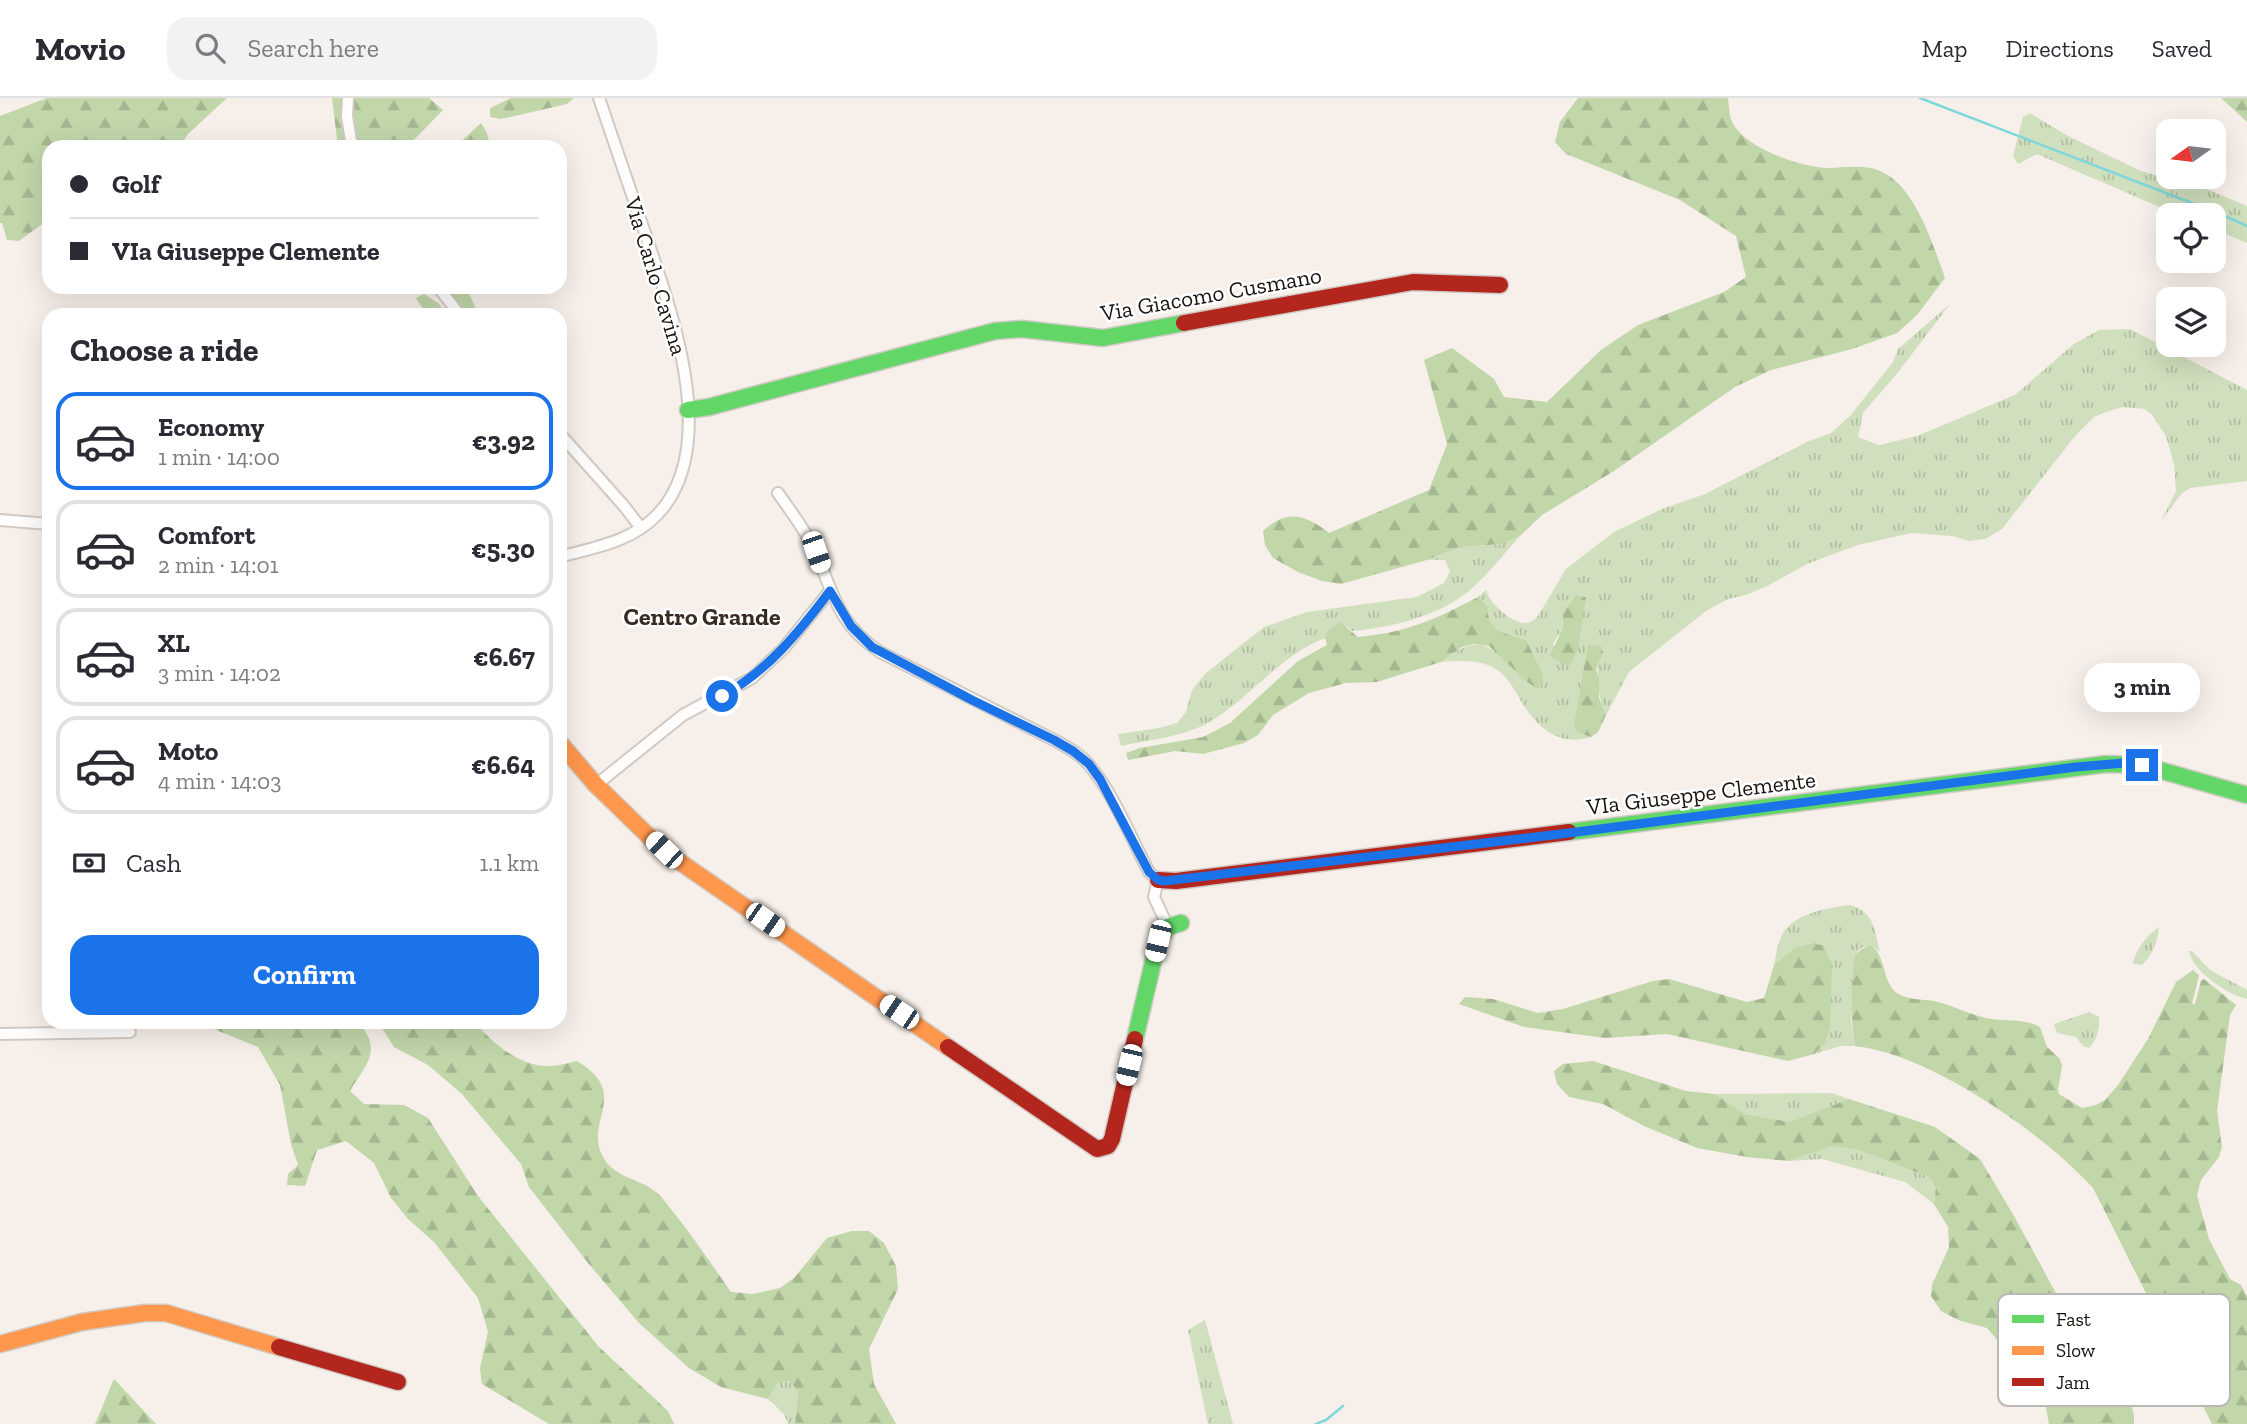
<!DOCTYPE html>
<html lang="en">
<head>
<meta charset="utf-8">
<style>
	body { margin:0; font-family:"Zilla Slab",serif; background:#f2f2f3; color:#2b2b33; height:100vh; display:flex; flex-direction:column; font-size:26px; white-space:nowrap }
	* { box-sizing:border-box; margin:0 }
	p { font-size:23px; color:#7c7c81 }
	.icon { flex:none; width:38px; height:38px; fill:none; stroke:currentColor; stroke-width:2; stroke-linecap:round; stroke-linejoin:round }
	.map { position:relative; flex:1; overflow:hidden }
	.side { position:absolute; left:42px; top:210px; width:525px; height:721px; display:flex; flex-direction:column; background:#fff; border-radius:21px; box-shadow:0 7px 28px #0002 }
	.side>* { flex:none }
	.top-card { position:absolute; left:42px; top:42px; width:525px; height:154px; border-radius:21px; box-shadow:0 7px 28px #0002; display:grid; align-content:center; height:154px; padding:0 28px; background:#fff }
	.needle { width:46px; rotate:256deg }
	.fabs { position:absolute; left:2156px; top:21px; display:grid; gap:14px }
	.fabs a { display:grid; place-items:center; width:70px; height:70px; border-radius:14px; background:#fff; box-shadow:0 7px 28px #0002; font-size:35px }
	.end { position:absolute; width:32px; height:32px; margin:-16px; border:9px solid #1a73e8; background:#fff; box-shadow:0 0 0 4px #fff }
	.from { border-radius:50% }
	.bubble { position:absolute; height:49px; border-radius:21px; background:#fff; box-shadow:0 7px 28px #0002; font-size:23px; font-weight:700; line-height:49px; text-align:center }
	.car { position:absolute; width:21px; height:42px; margin:-21px -10px; border-radius:9px; box-shadow:0 0 5px 2px #0007; background:linear-gradient(#fff 24%,#345 0 40%,#fff 0 76%,#345 0 86%,#fff 0) }
	.top-card b { display:flex; align-items:center; gap:24px; height:66px; font-size:26px }
	.top-card b+b { border-top:2px solid #e1e1e2 }
	.top-card i { width:18px; height:18px; background:#2b2b33 }
	ul { padding:0; list-style:none }
	li { display:flex; align-items:center; gap:21px; height:98px; margin:0 14px 10px; padding:0 14px; border:4px solid #e1e1e2; border-radius:21px }
	li div { flex:1 }
	li b { display:block; font-size:26px }
	li em { font-style:normal; font-weight:700 }
	li.selected { border-color:#1a73e8 }
	li>.icon { width:63px; height:63px; stroke-width:1.5 }
	h2 { padding:0 28px; font-size:32px; line-height:84px }
	.pay { display:flex; align-items:center; gap:18px; height:77px; padding:0 28px; font-size:26px }
	.pay p { margin-inline-start:auto }
	.cta { display:flex; gap:14px; margin-top:auto; padding:14px 28px }
	.cta a { flex:1; height:80px; border-radius:21px; background:#1a73e8; color:#fff; font-size:28px; font-weight:700; line-height:80px; text-align:center }
	header { display:flex; align-items:center; gap:42px; box-sizing:border-box; height:98px; padding:0 35px; background:#fff; border-bottom:2px solid #e1e1e2 }
	header strong { font-size:33px }
	nav { display:flex; gap:38px; margin-inline-start:auto; font-size:24px }
	.search { width:490px; height:63px; background:#f2f2f3; display:flex; align-items:center; gap:18px; box-sizing:border-box; padding:0 24px; border-radius:21px; color:#7c7c81; font-size:26px }
	.map>svg:first-child { display:block }
</style>
</head>
<body>
<header>
<strong>Movio</strong>
<div class="search"><svg class="icon" aria-label="search" viewBox="0 0 24 24"><circle cx="10" cy="10" r="6"/><path d="M15 15l6 6"/></svg>Search here</div>
<nav><a>Map</a><a>Directions</a><a>Saved</a></nav>
</header>
<div class="map">
<svg width="2247" height="1326" viewBox="0 0 2247 1326">
	<defs>
		<pattern id="grass-tufts" width="24" height="20" patternUnits="userSpaceOnUse" patternTransform="scale(1.75)"><rect width="24" height="20" fill="#d0dfbd"/><path d="M3 7l-1-3M5 7V3M7 7l1-3M15 17l-1-3M17 17v-4M19 17l1-3" fill="none" stroke="#b2bea1"/></pattern>
		<pattern id="forest-firs" width="22" height="20" patternUnits="userSpaceOnUse" patternTransform="scale(1.75)"><rect width="22" height="20" fill="#c1d6a9"/><path d="M5 1l3.5 6h-7zM16 11l3.5 6h-7z" fill="#a5b790"/></pattern>
	</defs>
	<rect width="100%" height="100%" fill="#f7efe9"/>
	<g fill="url(#grass-tufts)" fill-rule="evenodd">
		<polygon points="2030,15 2066,37 2141,73 2209,92 2247,108 2247,145 2214,131 2214,117 2178,117 2037,56 2018,66 2013,58 2023,19"/>
		<path d="M1950,206L1899,273L1863,315L1858,339L1879,347L1917,338L2015,297L2074,246L2099,232L2130,231L2247,292V383L2190,390L2182,395L2161,423L2176,393L2174,366L2166,338L2152,317L2145,311L2123,309L2103,315L2094,319L2075,338L2002,431L1985,441L1969,443L1952,438L1911,435L1858,447L1807,466L1767,488L1746,497L1728,501L1706,513L1629,574L1606,617C1596,595 1596,572 1601,548L1578,635L1591,639C1559,649 1537,630 1521,603C1514,591 1507,577 1494,570C1478,561 1458,563 1441,564C1462,549 1476,538 1499,556L1526,542C1506,535 1486,534 1488,508L1478,499L1486,492C1489,505 1509,522 1523,525C1529,526 1534,522 1538,518L1566,471L1614,434L1662,411L1705,396L1807,344L1831,335L1850,318L1893,264L1898,251ZM1575,498L1564,567L1553,546L1563,529V514Z"/>
		<path d="M1521,437C1504,455 1488,477 1469,493C1436,519 1393,529 1352,533L1348,529L1327,533L1325,540C1278,558 1250,602 1206,626C1181,639 1149,642 1121,648L1118,636L1159,630L1177,625L1186,614L1192,592L1205,576L1264,529L1307,514L1417,499L1444,485L1450,473L1445,462H1427L1460,449L1502,446Z"/>
		<path d="M1850,807C1875,815 1874,831 1880,854L1872,848C1863,848 1860,850 1855,856L1851,922L1855,948H1841L1814,956L1824,947L1794,850L1774,867C1776,858 1777,847 1781,839C1792,815 1827,810 1850,807Z"/>
		<path d="M2159,829C2158,843 2152,858 2142,867L2133,865C2137,850 2146,838 2159,829Z"/>
		<path d="M2189,853H2192L2210,872L2247,892V901C2228,897 2193,874 2189,853Z"/>
		<path d="M2089,914L2099,919C2100,930 2097,943 2089,950L2083,948L2076,939L2057,935L2054,926Z"/>
		<polygon points="1832,995 1849,1001 1791,1024 1745,1016 1715,996"/>
		<polygon points="1833,1048 1858,1052 1929,1079 1936,1090 1934,1106 1905,1084 1822,1061 1788,1063"/>
		<polygon points="1205,1222 1233,1326 1208,1326 1188,1232"/>
		<polygon points="790,1283 798,1294 795,1326 788,1326 784,1316 768,1301 778,1284"/>
	</g>
	<g fill="url(#forest-firs)">
		<polygon points="47,0 227,0 188,36 180,49 49,49 49,121 19,143 7,142 2,125 0,125 0,18"/>
		<polygon points="332,0 429,0 443,12 407,49 338,49"/>
		<polygon points="511,0 574,0 567,6 501,21 490,19 490,10"/>
		<path d="M1578,0H1728C1729,7 1729,15 1731,21C1740,49 1801,69 1827,70C1844,70 1864,66 1880,73C1915,87 1933,147 1945,180L1917,217L1897,235L1852,251L1771,272L1735,289L1614,373L1542,417L1521,437L1502,446L1460,449L1427,462L1341,486L1322,483L1298,474L1273,460L1265,447L1263,433C1287,411 1305,416 1329,435L1429,392L1447,346L1424,262L1452,250L1494,281L1504,299L1547,304L1601,252L1638,227L1724,194L1746,179L1736,138L1680,102L1566,56L1555,44L1560,24Z"/>
		<polygon points="2221,0 2247,0 2247,24"/>
		<polygon points="481,25 487,35 490,47 455,49"/>
		<polygon points="443,189 466,189 479,217 467,217"/>
		<polygon points="424,196 438,205 448,217 427,217 416,200"/>
		<polygon points="1575,498 1586,499 1578,551 1571,565 1564,567 1550,558 1563,529 1563,514"/>
		<path d="M1478,499L1488,508C1486,534 1506,535 1526,542L1543,577L1542,587L1537,590L1527,584L1489,548L1474,546L1462,549L1441,564L1377,584L1346,585L1309,595L1273,617L1258,637L1244,645L1203,656L1175,653L1128,662L1126,655L1140,650L1203,639L1230,625L1298,563L1327,547L1325,540L1327,533L1340,524L1358,539C1408,534 1434,522 1478,499Z"/>
		<polygon points="1588,547 1601,548 1603,554 1596,572 1599,581 1599,600 1606,617 1598,634 1591,639 1578,635 1574,626"/>
		<polygon points="1811,846 1823,847 1832,866 1830,928 1824,947 1814,956 1788,963 1667,936 1605,940 1524,929 1459,906 1465,899 1493,901 1538,915 1563,911 1653,883 1669,881 1747,904 1764,900 1774,867 1794,850"/>
		<path d="M1867,848H1872C1887,861 1882,884 1897,895C1906,902 1923,901 1934,903C1952,907 1968,916 1986,920C2004,924 2024,920 2040,929L2047,949L2060,961L2062,968L2058,992L2059,996L2082,1010L2096,1007L2105,1002L2118,987L2148,941L2176,884L2193,872L2199,877L2192,906H2195L2201,883L2204,881L2236,907L2230,917L2217,1013L2222,1049L2219,1059L2201,1082L2197,1097L2209,1141L2230,1181L2241,1187L2247,1198V1326H2212L2093,1090C2043,1035 1930,956 1855,948C1850,917 1851,887 1855,856Z"/>
		<path d="M206,924L239,926L358,924C384,953 365,967 350,993L364,1006L404,1007L428,1020L478,1098L599,1249L668,1313L674,1326H549L482,1286L480,1270L488,1234L478,1200L434,1144L408,1121L391,1100L374,1065L346,1043L317,1052L305,1088L287,1087L288,1076L298,1067L291,1046L280,987L258,949L204,927Z"/>
		<path d="M378,924H475C492,945 520,969 549,968C558,968 568,965 577,963C632,996 583,1023 603,1059C614,1080 639,1080 656,1094C663,1099 668,1108 674,1115C694,1140 712,1167 731,1194L753,1196L780,1190L794,1180L827,1140L852,1133H869L884,1145L896,1168L898,1191L869,1251L874,1286L896,1326H795L798,1294L790,1283L778,1284L768,1301L721,1289L689,1270L639,1225L588,1165L529,1089L521,1066L462,996L428,967L394,949Z"/>
		<polygon points="1593,963 1686,993 1715,996 1745,1016 1790,1024 1849,1001 1935,1029 1980,1061 2014,1118 2063,1208 2123,1280 2134,1317 2134,1326 2049,1326 2042,1289 2033,1273 2017,1265 1987,1230 1958,1222 1941,1213 1931,1198 1932,1187 1949,1149 1948,1129 1934,1106 1936,1090 1929,1079 1858,1052 1833,1048 1788,1063 1747,1059 1697,1050 1644,1028 1603,1006 1569,999 1557,986 1554,973 1563,966"/>
		<polygon points="114,1281 156,1326 95,1326"/>
	</g>
	<g fill="none" stroke-linecap="round" stroke-linejoin="round">
		<g stroke="#7dd8db" stroke-width="2.5">
			<polyline points="1920,0 2223,117 2247,128"/>
			<polyline points="1316,1326 1326,1322 1343,1308"/>
		</g>
		<g stroke="#d1cac4" stroke-width="14">
			<g id="street">
				<polyline points="348,0 347,18 352,49"/>
				<polyline points="438,189 460,217"/>
				<polyline points="560,336 624,408 641,430"/>
				<path d="M778,395C791,414 807,434 816,455C834,498 839,527 880,554L1054,642C1067,649 1080,656 1090,668C1113,695 1132,742 1149,774L1158,782L1154,799L1168,829"/>
				<polyline points="0,422 49,426"/>
				<path d="M560,459C595,449 631,444 657,417C723,348 670,209 644,132C629,88 614,44 599,0"/>
				<polyline points="596,687 683,617 752,580 784,550 830,493"/>
				<polyline points="0,936 130,934"/>
			</g>
		</g>
		<g stroke="#d1cac4" stroke-width="19">
			<g id="fast">
				<polyline points="688,312 709,309 995,233 1022,231 1103,240 1184,225"/>
				<polyline points="1569,734 2106,666 2142,667 2247,697"/>
				<polyline points="1135,941 1158,843 1168,829 1181,825"/>
			</g>
		</g>
		<g stroke="#d1cac4" stroke-width="19">
			<g id="slow">
				<polyline points="560,645 596,687 664,753 948,949"/>
				<polyline points="0,1246 82,1224 145,1215 166,1215 279,1249"/>
			</g>
		</g>
		<g stroke="#d1cac4" stroke-width="19">
			<g id="jam">
				<polyline points="1184,225 1413,184 1500,187"/>
				<polyline points="1158,782 1176,783 1569,734"/>
				<polyline points="948,949 1097,1051 1108,1048 1112,1041 1135,941"/>
				<polyline points="279,1249 398,1284"/>
			</g>
		</g>
		<use href="#street" stroke="#fefdfc" stroke-width="10"/>
		<use href="#fast" stroke="#63d668" stroke-width="16"/>
		<use href="#slow" stroke="#ff974d" stroke-width="16"/>
		<use href="#jam" stroke="#b3261e" stroke-width="16"/>
	</g>
	<g fill="none" stroke-linecap="round" stroke-linejoin="round">
		<path stroke="#1a73e8" stroke-width="9" d="M722,598C768,573 799,534 830,493L851,528L872,549L972,602L1054,642L1073,653L1089,666L1100,681L1149,774L1158,782L1165,783L1569,735L2076,669L2124,665L2142,667"/>
	</g>
	<g text-anchor="middle" dominant-baseline="central" stroke-width="5" stroke-linejoin="round" paint-order="stroke">
		<g font-size="23" fill="#19130e" stroke="#fff">
			<text transform="translate(656 178) rotate(73)">Via Carlo Cavina</text>
			<text transform="translate(1211 196) rotate(-10)">Via Giacomo Cusmano</text>
			<text transform="translate(1701 695) rotate(-7)">VIa Giuseppe Clemente</text>
		</g>
		<g font-size="24" font-weight="bold" fill="#392b21" stroke="#fff">
			<text x="702" y="518">Centro Grande</text>
		</g>
	</g>
	<rect x="1998" y="1196" width="232" height="112" rx="10" fill="#fff" stroke="#bab8b7" stroke-width="2"/>
	<rect x="2012" y="1217" width="32" height="8" fill="#63d668"/>
	<rect x="2012" y="1248" width="32" height="9" fill="#ff974d"/>
	<rect x="2012" y="1280" width="32" height="8" fill="#b3261e"/>
	<g font-size="19" fill="#19130e">
		<text x="2056" y="1228">Fast</text>
		<text x="2056" y="1259">Slow</text>
		<text x="2056" y="1291">Jam</text>
	</g>
</svg>
<div class="fabs">
<a><svg class="needle" viewBox="-14 -14 28 28"><path d="M0-13l5 13h-10z" fill="#e53935"/><path d="M0 13l5-13h-10z" fill="#7c7c81"/></svg></a>
<a><svg class="icon" aria-label="locate" viewBox="0 0 24 24"><circle cx="12" cy="12" r="6"/><path d="M12 2v4M12 18v4M2 12h4M18 12h4"/></svg></a>
<a><svg class="icon" aria-label="layers" viewBox="0 0 24 24"><path d="M12 4l9 5-9 5-9-5zM3 14l9 5 9-5"/></svg></a>
</div>
<i class="end from" style="left:722px;top:598px"></i>
<i class="end" style="left:2142px;top:667px"></i>
<div class="bubble" style="left:2084px;top:565px;width:116px">3 min</div>
<i class="car" style="left:816px;top:454px;rotate:161deg"></i>
<i class="car" style="left:664px;top:752px;rotate:314deg"></i>
<i class="car" style="left:765px;top:822px;rotate:125deg"></i>
<i class="car" style="left:1158px;top:843px;rotate:193deg"></i>
<i class="car" style="left:899px;top:914px;rotate:304deg"></i>
<i class="car" style="left:1129px;top:967px;rotate:193deg"></i>
<div class="top-card">
<b><i class="from"></i>Golf</b>
<b><i></i>VIa Giuseppe Clemente</b>
</div>
<section class="side">
<h2>Choose a ride</h2>
<ul>
<li class="selected"><svg class="icon" aria-label="car" viewBox="0 0 24 24"><path d="M5 17H2v-5l4-1 3-4h7l3 4 3 1v5h-3M9 17h6M6 11h13"/><circle cx="7" cy="17" r="2"/><circle cx="17" cy="17" r="2"/></svg><div><b>Economy</b><p>1 min · 14:00</p></div><em>€3.92</em></li>
<li><svg class="icon" aria-label="car" viewBox="0 0 24 24"><path d="M5 17H2v-5l4-1 3-4h7l3 4 3 1v5h-3M9 17h6M6 11h13"/><circle cx="7" cy="17" r="2"/><circle cx="17" cy="17" r="2"/></svg><div><b>Comfort</b><p>2 min · 14:01</p></div><em>€5.30</em></li>
<li><svg class="icon" aria-label="car" viewBox="0 0 24 24"><path d="M5 17H2v-5l4-1 3-4h7l3 4 3 1v5h-3M9 17h6M6 11h13"/><circle cx="7" cy="17" r="2"/><circle cx="17" cy="17" r="2"/></svg><div><b>XL</b><p>3 min · 14:02</p></div><em>€6.67</em></li>
<li><svg class="icon" aria-label="car" viewBox="0 0 24 24"><path d="M5 17H2v-5l4-1 3-4h7l3 4 3 1v5h-3M9 17h6M6 11h13"/><circle cx="7" cy="17" r="2"/><circle cx="17" cy="17" r="2"/></svg><div><b>Moto</b><p>4 min · 14:03</p></div><em>€6.64</em></li>
</ul>
<div class="pay"><svg class="icon" aria-label="cash" viewBox="0 0 24 24"><path d="M3 7h18v10H3z"/><circle cx="12" cy="12" r="2"/></svg>Cash<p>1.1 km</p></div>
<div class="cta"><a>Confirm</a></div>
</section>
</div>
</body>
</html>
